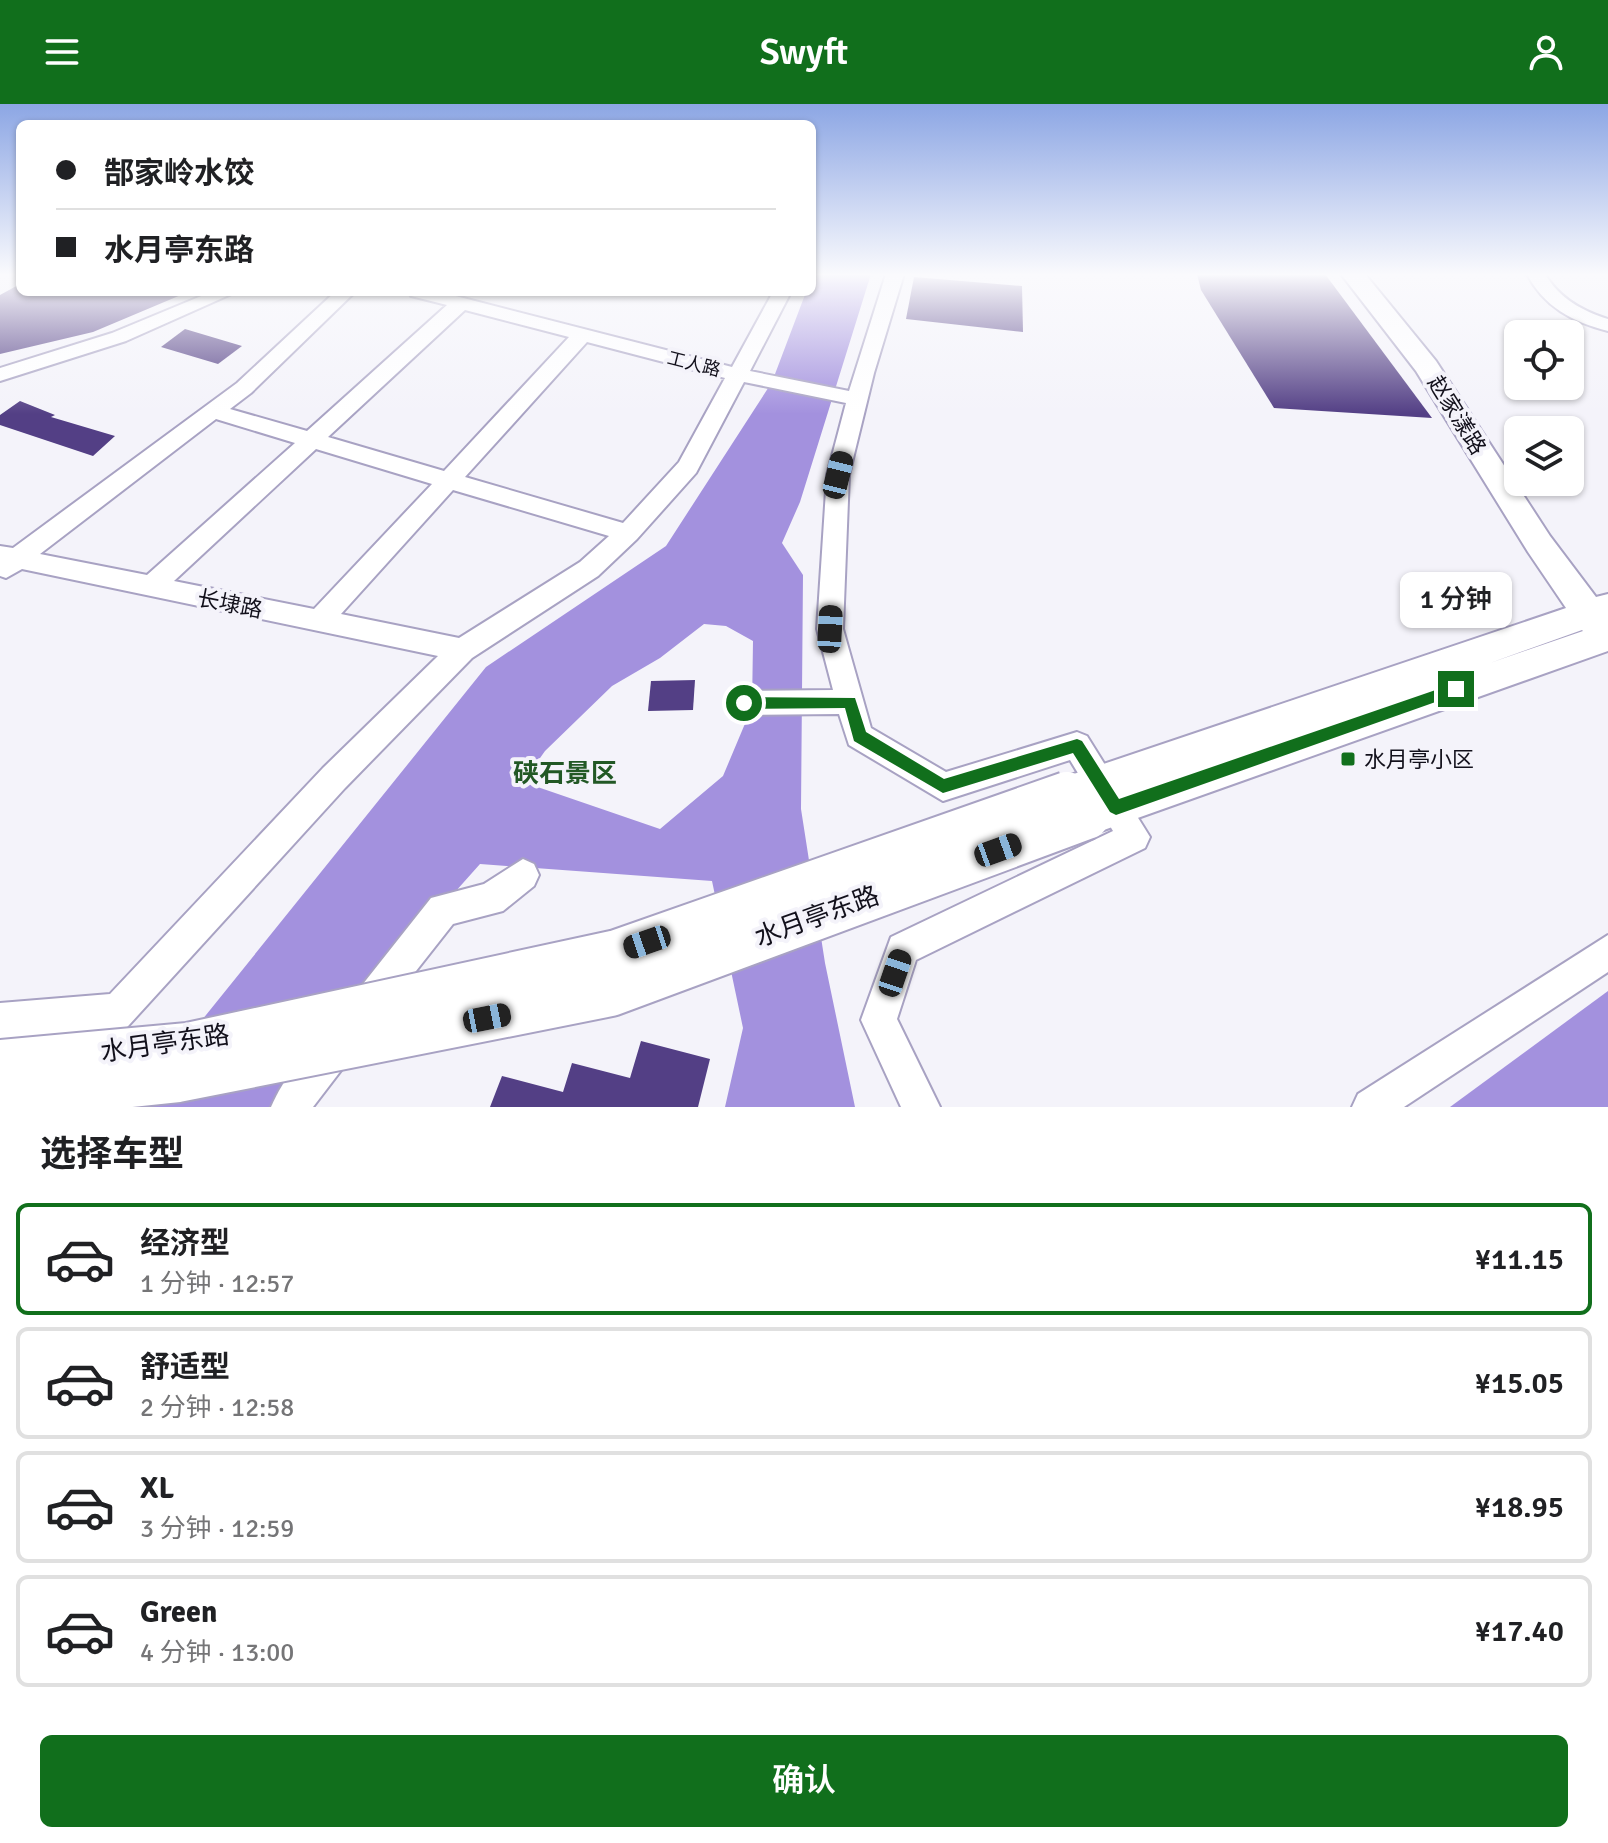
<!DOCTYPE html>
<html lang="zh">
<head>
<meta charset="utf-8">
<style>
	body { margin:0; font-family:Signika,"Noto Sans SC",sans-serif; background:#f6f6f6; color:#202124; height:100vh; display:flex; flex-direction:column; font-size:30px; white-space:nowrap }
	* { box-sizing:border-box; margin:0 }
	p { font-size:26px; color:#757577 }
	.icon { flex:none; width:44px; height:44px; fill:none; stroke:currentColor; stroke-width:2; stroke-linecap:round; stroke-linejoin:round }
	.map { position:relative; height:1003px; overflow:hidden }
	.drawer { display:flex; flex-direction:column; background:#fff; flex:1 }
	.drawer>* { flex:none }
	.top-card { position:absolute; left:16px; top:16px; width:800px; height:176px; border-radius:12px; box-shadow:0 2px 6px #0004; display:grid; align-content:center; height:176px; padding:0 40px; background:#fff }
	.buttons { position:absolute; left:1504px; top:216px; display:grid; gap:16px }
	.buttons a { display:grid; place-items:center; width:80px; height:80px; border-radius:12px; background:#fff; box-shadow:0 2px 6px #0004; font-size:40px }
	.end { position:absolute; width:36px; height:36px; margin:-18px; border:10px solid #116f1c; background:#fff; box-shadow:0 0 0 4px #fff }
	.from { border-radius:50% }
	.bubble { position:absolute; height:56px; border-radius:12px; background:#fff; box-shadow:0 2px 6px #0004; font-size:26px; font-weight:600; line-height:56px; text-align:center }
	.car { position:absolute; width:24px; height:48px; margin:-24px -12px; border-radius:10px; box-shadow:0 0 6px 2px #0007; background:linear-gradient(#222 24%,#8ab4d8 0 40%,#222 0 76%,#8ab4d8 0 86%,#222 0) }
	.top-card b { display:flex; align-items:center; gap:28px; height:76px; font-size:30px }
	.top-card b+b { border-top:2px solid #e0e0e0 }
	.top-card i { width:20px; height:20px; background:#202124 }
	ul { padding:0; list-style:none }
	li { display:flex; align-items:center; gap:24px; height:112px; margin:0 16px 12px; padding:0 24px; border:4px solid #e0e0e0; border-radius:12px }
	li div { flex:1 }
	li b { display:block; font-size:30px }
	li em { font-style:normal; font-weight:600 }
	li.selected { border-color:#116f1c }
	li>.icon { width:72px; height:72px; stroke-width:1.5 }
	h2 { padding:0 40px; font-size:36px; line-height:96px }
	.cta { display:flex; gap:16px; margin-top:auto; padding:16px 40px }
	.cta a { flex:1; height:92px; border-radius:12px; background:#116f1c; color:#fff; font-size:32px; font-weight:600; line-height:92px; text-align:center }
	header { display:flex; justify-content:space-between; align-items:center; height:104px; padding:0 40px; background:#116f1c; color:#fff; font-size:36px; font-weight:600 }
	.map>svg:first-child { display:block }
</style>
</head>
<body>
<header><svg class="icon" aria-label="menu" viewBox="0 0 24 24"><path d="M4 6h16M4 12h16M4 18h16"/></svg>Swyft<svg class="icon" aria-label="person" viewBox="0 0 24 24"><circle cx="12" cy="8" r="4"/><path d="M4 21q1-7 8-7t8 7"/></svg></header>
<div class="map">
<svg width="1608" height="1003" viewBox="0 0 1608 1003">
	<rect width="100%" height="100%" fill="#f4f3fa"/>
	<g fill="#a391de" fill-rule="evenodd">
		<path d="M813,170H871L800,398L782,439L803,471L801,705L825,859L855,1003H725L743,924L712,777L480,760L397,853L286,1003H132L486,563L666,442L772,278L806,188H812ZM704,520L726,522L753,537L752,603L723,672L660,725L523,678L545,647L612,582L660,554Z"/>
		<polygon points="1608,887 1608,1003 1450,1003"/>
	</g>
	<g fill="#533f85">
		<polygon points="1197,170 1325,170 1432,314 1274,304 1201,186"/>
		<polygon points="914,173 1022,182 1023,228 906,215"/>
		<polygon points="20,180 20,188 188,188 93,228 0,250 0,191"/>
		<polygon points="185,225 242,242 218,260 161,243"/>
		<polygon points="20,297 55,311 51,313 115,332 93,352 0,321 0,311"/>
		<polygon points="695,576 693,606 648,607 651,577"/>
		<polygon points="641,937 710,955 698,1003 490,1003 502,972 563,988 572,959 630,974"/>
	</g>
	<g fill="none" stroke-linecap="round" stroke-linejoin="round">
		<g stroke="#a8a2c3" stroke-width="4">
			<g id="minor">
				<path d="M886,170H904L874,269L849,371L843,525L871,624L946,668L1077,628L1087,632L1150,733L1145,744L916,856L897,915L940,1003H901L861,916L891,833L1113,727L1070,656L943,697L849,641L839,610L744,611L734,608L730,599L734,590L744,587L833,586L817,525L827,371L846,299L744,278L696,369L637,435L598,472L472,554L345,684L88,966L75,971L62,966L57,953L73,929L0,935V899L110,890L323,664L438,552L22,465L6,474L0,472V442L13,444L237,279L335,188H355L251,289L230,305L307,327L447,201L411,192L409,188H440L732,263L773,188H791L750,267L849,287ZM465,206L569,233L444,367L328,333ZM587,238L725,274L679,358L623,419L465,373ZM216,315L295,339L147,471L40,450ZM316,345L432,380L314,505L174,477ZM453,386L609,432L580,458L459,534L341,510Z"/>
				<path d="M1527,170H1545C1559,194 1582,207 1608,215V227C1573,218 1544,203 1527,170Z"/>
				<polygon points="211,188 236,188 126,237 0,277 0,264 112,229"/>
				<polygon points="523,755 534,760 539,771 534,782 503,807 453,820 379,914 367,920 355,914 349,902 355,890 431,794 484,780"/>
				<polygon points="1608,831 1608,868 1404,1003 1352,1003 1358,990"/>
				<path d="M336,925L349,930L354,943L349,956L313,1003H271C282,977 310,936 336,925Z"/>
			</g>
		</g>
		<g stroke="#a8a2c3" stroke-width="4">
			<path id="major" d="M1341,170H1365L1436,257L1550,432L1596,493L1608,490V547L1087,732L1073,726L1067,713L1069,707L1053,703L1047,690L1053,677L1566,504L1528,448L1416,267ZM1582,526L1583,527L1490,559Z"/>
		</g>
		<use href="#minor" fill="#fff" fill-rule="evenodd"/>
		<use href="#major" fill="#fff" fill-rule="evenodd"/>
		<g stroke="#a8a2c3" stroke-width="48" stroke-linecap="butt">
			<g id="major-bridge">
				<polyline points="0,958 188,941 617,848 1067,690"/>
				<polyline points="0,995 178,976 611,890 1087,713"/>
			</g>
		</g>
		<use href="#major-bridge" stroke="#fff" stroke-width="44"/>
	</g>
	<linearGradient id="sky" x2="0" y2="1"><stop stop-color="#8ca6e4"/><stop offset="0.55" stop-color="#fafafd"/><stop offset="1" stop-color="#fafafd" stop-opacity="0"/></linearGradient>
	<rect width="1608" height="310" fill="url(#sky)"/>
	<polygon fill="#116f1c" points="1456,579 1461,581 1461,589 1116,711 1110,708 1073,649 943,689 854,637 845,604 744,605 737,599 744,593 855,594 866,628 944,675 1077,635 1082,637 1119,695"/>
	<rect fill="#116f1c" stroke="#f4f3fa" stroke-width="3" x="1340" y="647" width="16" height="16" rx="4"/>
	<g text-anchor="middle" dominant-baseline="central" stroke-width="8" stroke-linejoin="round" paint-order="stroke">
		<g font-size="18" fill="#12101b" stroke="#f4f3fa">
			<text transform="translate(694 260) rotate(14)">工人路</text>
		</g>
		<g font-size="22" fill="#12101b" stroke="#f4f3fa">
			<text transform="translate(1457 311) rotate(58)">赵家漾路</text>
			<text transform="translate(230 500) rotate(11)">长埭路</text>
		</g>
		<g font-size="22" fill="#12101b" stroke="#f4f3fa" text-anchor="start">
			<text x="1364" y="655">水月亭小区</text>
		</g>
		<g font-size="26" font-weight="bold" fill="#225825" stroke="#f4f3fa">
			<text x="565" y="670">硖石景区</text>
		</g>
		<g font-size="26" fill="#12101b" stroke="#f4f3fa">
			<text transform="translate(817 813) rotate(-20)">水月亭东路</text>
			<text transform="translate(165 940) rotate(-8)">水月亭东路</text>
		</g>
	</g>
</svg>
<div class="buttons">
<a><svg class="icon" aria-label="locate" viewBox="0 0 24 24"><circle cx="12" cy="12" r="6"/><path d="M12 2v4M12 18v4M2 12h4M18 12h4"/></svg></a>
<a><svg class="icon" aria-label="layers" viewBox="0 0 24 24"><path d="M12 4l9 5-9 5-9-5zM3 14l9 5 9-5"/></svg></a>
</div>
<i class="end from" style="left:744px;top:599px"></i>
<i class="end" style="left:1456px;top:585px"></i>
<div class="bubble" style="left:1400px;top:468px;width:112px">1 分钟</div>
<i class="car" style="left:838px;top:371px;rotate:14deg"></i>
<i class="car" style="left:830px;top:525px;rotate:3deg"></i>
<i class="car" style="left:998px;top:746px;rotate:70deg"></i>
<i class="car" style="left:647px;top:838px;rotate:251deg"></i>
<i class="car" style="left:895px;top:869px;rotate:19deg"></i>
<i class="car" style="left:487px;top:914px;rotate:79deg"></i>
<div class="top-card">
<b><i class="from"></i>郜家岭水饺</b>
<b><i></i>水月亭东路</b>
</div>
</div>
<section class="drawer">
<h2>选择车型</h2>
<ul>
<li class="selected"><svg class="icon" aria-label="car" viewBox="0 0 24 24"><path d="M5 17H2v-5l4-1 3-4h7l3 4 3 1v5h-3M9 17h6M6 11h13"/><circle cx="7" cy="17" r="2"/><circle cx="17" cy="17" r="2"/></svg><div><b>经济型</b><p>1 分钟 · 12:57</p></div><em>¥11.15</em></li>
<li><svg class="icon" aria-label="car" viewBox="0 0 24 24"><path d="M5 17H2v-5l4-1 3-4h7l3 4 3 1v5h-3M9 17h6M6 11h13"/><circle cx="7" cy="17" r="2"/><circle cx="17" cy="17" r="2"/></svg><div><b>舒适型</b><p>2 分钟 · 12:58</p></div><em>¥15.05</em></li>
<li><svg class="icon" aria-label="car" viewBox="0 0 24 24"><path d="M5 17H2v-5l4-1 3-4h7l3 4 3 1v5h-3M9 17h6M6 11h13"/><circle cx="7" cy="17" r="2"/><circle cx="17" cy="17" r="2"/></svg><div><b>XL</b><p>3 分钟 · 12:59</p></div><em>¥18.95</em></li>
<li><svg class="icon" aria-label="car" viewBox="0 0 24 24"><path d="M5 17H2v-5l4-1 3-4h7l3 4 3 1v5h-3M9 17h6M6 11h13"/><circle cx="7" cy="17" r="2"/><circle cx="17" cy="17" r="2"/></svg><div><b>Green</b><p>4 分钟 · 13:00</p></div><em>¥17.40</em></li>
</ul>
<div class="cta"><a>确认</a></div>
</section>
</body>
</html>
